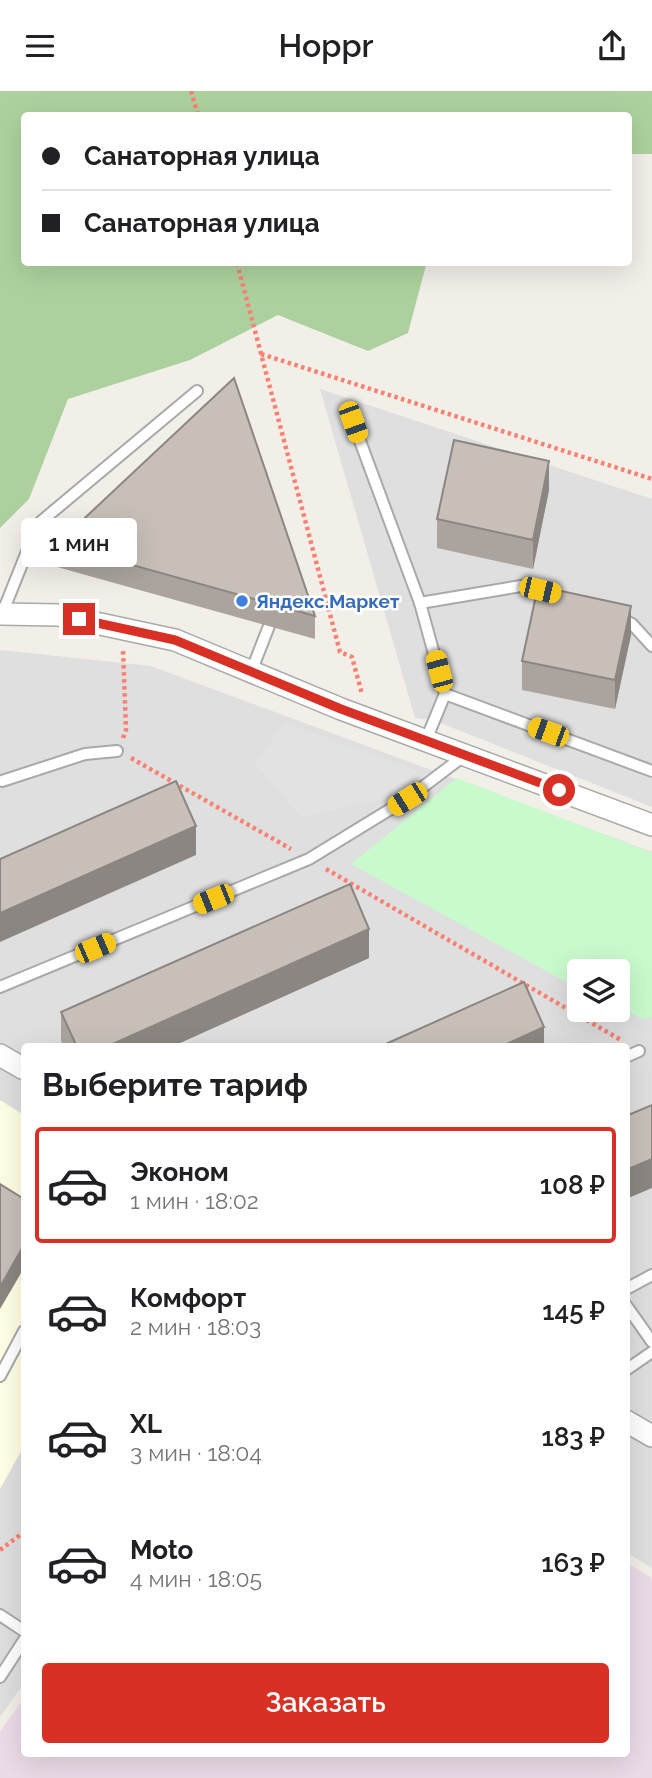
<!DOCTYPE html>
<html lang="ru">
<head>
<meta charset="utf-8">
<style>
	body { margin:0; font-family:Raleway,sans-serif; background:#f6f6f6; color:#202124; height:100vh; display:flex; flex-direction:column; font-size:26px; white-space:nowrap }
	* { box-sizing:border-box; margin:0 }
	p { font-size:23px; color:#757577 }
	.icon { flex:none; width:38px; height:38px; fill:none; stroke:currentColor; stroke-width:2; stroke-linecap:round; stroke-linejoin:round }
	.map { position:relative; flex:1; overflow:hidden }
	.drawer { position:absolute; left:21px; top:952px; width:609px; height:714px; display:flex; flex-direction:column; background:#fff; border-radius:7px; box-shadow:0 7px 28px #0002 }
	.drawer>* { flex:none }
	.hud { position:absolute; left:21px; top:21px; width:611px; height:154px; border-radius:7px; box-shadow:0 7px 28px #0002; display:grid; align-content:center; height:154px; padding:0 21px; background:#fff }
	.controls { position:absolute; left:567px; top:868px; display:grid; gap:14px }
	.controls a { display:grid; place-items:center; width:63px; height:63px; border-radius:7px; background:#fff; box-shadow:0 7px 28px #0002; font-size:35px }
	.end { position:absolute; width:32px; height:32px; margin:-16px; border:9px solid #d93025; background:#fff; box-shadow:0 0 0 4px #fff }
	.from { border-radius:50% }
	.bubble { position:absolute; height:49px; border-radius:7px; background:#fff; box-shadow:0 7px 28px #0002; font-size:23px; font-weight:600; line-height:49px; text-align:center }
	.car { position:absolute; width:21px; height:42px; margin:-21px -10px; border-radius:9px; box-shadow:0 0 5px 2px #0007; background:linear-gradient(#f5c518 24%,#345 0 40%,#f5c518 0 76%,#345 0 86%,#f5c518 0) }
	.hud b { display:flex; align-items:center; gap:24px; height:66px; font-size:26px }
	.hud b+b { border-top:2px solid #e0e0e0 }
	.hud i { width:18px; height:18px; background:#202124 }
	ul { padding:0; list-style:none }
	li { display:flex; align-items:center; gap:21px; height:116px; margin:0 14px 10px; padding:0 7px; border:4px solid transparent; border-radius:7px }
	li div { flex:1 }
	li b { display:block; font-size:26px }
	li em { font-style:normal; font-weight:600 }
	li.current { border-color:#d93025 }
	li>.icon { width:63px; height:63px; stroke-width:1.5 }
	h2 { padding:0 21px; font-size:32px; line-height:84px }
	.cta { display:flex; gap:14px; margin-top:auto; padding:14px 21px }
	.cta a { flex:1; height:80px; border-radius:7px; background:#d93025; color:#fff; font-size:28px; font-weight:600; line-height:80px; text-align:center }
	header { display:flex; justify-content:space-between; align-items:center; height:91px; padding:0 21px; background:#fff; font-size:32px; font-weight:600 }
	.map>svg:first-child { display:block }
</style>
</head>
<body>
<header><svg class="icon" aria-label="menu" viewBox="0 0 24 24"><path d="M4 6h16M4 12h16M4 18h16"/></svg>Hoppr<svg class="icon" aria-label="share" viewBox="0 0 24 24"><path d="M12 15V3M7 8l5-5 5 5M5 13v7h14v-7"/></svg></header>
<div class="map">
<svg width="652" height="1687" viewBox="0 0 652 1687">
	<rect width="100%" height="100%" fill="#f2efe9"/>
	<g fill="#e0dfdf" fill-rule="evenodd">
		<polygon points="320,298 652,408 652,716 433,629 415,627"/>
		<path d="M0,559L151,575L652,761V1477L627,1462L626,956H24V1592L0,1626ZM579,880H618V919H579Z"/>
	</g>
	<polygon fill="#ebdbe8" points="627,1472 652,1487 652,1687 0,1687 0,1641 24,1607 24,1662 626,1662"/>
	<polygon fill="#ffffe5" points="0,1009 24,1024 24,1355 0,1398"/>
	<polygon fill="#add19e" points="0,0 652,0 652,63 628,63 628,24 24,24 24,172 461,172 426,174 408,242 368,260 278,224 190,269 68,308 29,408 0,437"/>
	<polygon fill="#c8facc" points="457,687 652,762 652,926 643,928 618,916 618,880 579,880 579,898 351,773"/>
	<polygon fill="#e2e2e2" points="284,631 418,680 389,707 301,726 255,673"/>
	<g fill="none" stroke-linecap="round" stroke-linejoin="round">
		<g stroke="#a9a9a9" stroke-width="14">
			<g id="service">
				<polyline points="353,331 420,512"/>
				<polyline points="2,523 38,433 197,300"/>
				<polyline points="620,527 632,533 652,555"/>
				<polyline points="251,581 269,535"/>
				<polyline points="445,603 420,512 521,495 549,501"/>
				<polyline points="426,649 445,603 652,680"/>
				<polyline points="2,690 85,663 117,660"/>
				<polyline points="0,896 309,768 407,708 465,664"/>
				<polyline points="626,966 639,960"/>
				<polyline points="626,1198 652,1184"/>
				<polyline points="626,1214 652,1251"/>
				<polyline points="626,1279 652,1261"/>
				<polyline points="0,1285 24,1240"/>
				<polyline points="0,1524 24,1540"/>
				<polyline points="0,1586 24,1549"/>
			</g>
		</g>
		<g stroke="#a9a9a9" stroke-width="24">
			<g id="minor">
				<polyline points="0,523 58,524 175,549 341,618 652,734"/>
				<polyline points="0,964 24,978"/>
				<polyline points="626,1330 652,1345"/>
			</g>
		</g>
		<g stroke="#fa8072" stroke-width="4.5" stroke-dasharray="3.5 3.5" stroke-linecap="butt">
			<polyline points="191,0 198,24"/>
			<polyline points="237,172 340,561 352,566 362,603"/>
			<polyline points="261,263 652,388"/>
			<polyline points="123,647 126,639 123,558"/>
			<polyline points="131,667 291,758"/>
			<polyline points="326,778 621,949"/>
			<polyline points="0,1459 24,1441"/>
		</g>
		<use href="#service" stroke="#fff" stroke-width="10"/>
		<use href="#minor" stroke="#fff" stroke-width="21"/>
	</g>
	<g fill="#aba49e">
		<polygon points="549,399 533,478 437,457 437,428"/>
		<polygon points="57,453 315,525 315,548 57,476"/>
		<polygon points="631,544 615,618 522,599 522,570"/>
		<polygon points="369,867 171,956 64,956 61,950 61,921"/>
	</g>
	<g fill="#8b8681">
		<polygon points="549,370 549,399 533,478 533,449"/>
		<polygon points="631,515 631,544 615,618 615,589"/>
		<polygon points="196,735 196,764 0,851 0,822"/>
		<polygon points="369,838 369,867 171,956 106,956"/>
		<polygon points="544,936 544,956 500,956"/>
		<polygon points="652,1068 652,1097 626,1108 626,1079"/>
		<polygon points="24,1154 24,1177 0,1218 0,1196"/>
	</g>
	<g fill="#c7bfb8" stroke="#8b8681" stroke-width="2">
		<polygon points="234,287 315,525 57,453"/>
		<polygon points="454,349 549,370 533,449 437,428"/>
		<polygon points="538,495 631,515 615,589 522,570"/>
		<polygon points="176,690 196,735 0,822 0,768"/>
		<polygon points="350,793 369,838 106,956 77,956 61,921"/>
		<polygon points="524,891 544,936 500,956 379,956"/>
		<polygon points="652,1014 652,1068 626,1079 626,1025"/>
		<polygon points="0,1093 24,1108 24,1154 0,1196"/>
	</g>
	<g fill="none" stroke-linecap="round" stroke-linejoin="round">
		<polyline stroke="#d93025" stroke-width="9" points="79,528 175,549 341,618 559,699"/>
	</g>
	<circle fill="#3f7fe0" stroke="#fff" stroke-width="2.5" cx="242" cy="510" r="7"/>
	<g text-anchor="middle" dominant-baseline="central" stroke-width="5" stroke-linejoin="round" paint-order="stroke">
		<g font-size="19" font-weight="bold" fill="#366cbe" stroke="#fff" text-anchor="start">
			<text x="256" y="510">Яндекс.Маркет</text>
		</g>
	</g>
</svg>
<div class="controls">
<a><svg class="icon" aria-label="layers" viewBox="0 0 24 24"><path d="M12 4l9 5-9 5-9-5zM3 14l9 5 9-5"/></svg></a>
</div>
<i class="end from" style="left:559px;top:699px"></i>
<i class="end" style="left:79px;top:528px"></i>
<div class="bubble" style="left:21px;top:427px;width:116px">1 мин</div>
<i class="car" style="left:353px;top:331px;rotate:160deg"></i>
<i class="car" style="left:540px;top:499px;rotate:103deg"></i>
<i class="car" style="left:439px;top:580px;rotate:345deg"></i>
<i class="car" style="left:548px;top:641px;rotate:290deg"></i>
<i class="car" style="left:407px;top:708px;rotate:238deg"></i>
<i class="car" style="left:213px;top:808px;rotate:248deg"></i>
<i class="car" style="left:95px;top:857px;rotate:67deg"></i>
<div class="hud">
<b><i class="from"></i>Санаторная улица</b>
<b><i></i>Санаторная улица</b>
</div>
<section class="drawer">
<h2>Выберите тариф</h2>
<ul>
<li class="current"><svg class="icon" aria-label="car" viewBox="0 0 24 24"><path d="M5 17H2v-5l4-1 3-4h7l3 4 3 1v5h-3M9 17h6M6 11h13"/><circle cx="7" cy="17" r="2"/><circle cx="17" cy="17" r="2"/></svg><div><b>Эконом</b><p>1 мин · 18:02</p></div><em>108 ₽</em></li>
<li><svg class="icon" aria-label="car" viewBox="0 0 24 24"><path d="M5 17H2v-5l4-1 3-4h7l3 4 3 1v5h-3M9 17h6M6 11h13"/><circle cx="7" cy="17" r="2"/><circle cx="17" cy="17" r="2"/></svg><div><b>Комфорт</b><p>2 мин · 18:03</p></div><em>145 ₽</em></li>
<li><svg class="icon" aria-label="car" viewBox="0 0 24 24"><path d="M5 17H2v-5l4-1 3-4h7l3 4 3 1v5h-3M9 17h6M6 11h13"/><circle cx="7" cy="17" r="2"/><circle cx="17" cy="17" r="2"/></svg><div><b>XL</b><p>3 мин · 18:04</p></div><em>183 ₽</em></li>
<li><svg class="icon" aria-label="car" viewBox="0 0 24 24"><path d="M5 17H2v-5l4-1 3-4h7l3 4 3 1v5h-3M9 17h6M6 11h13"/><circle cx="7" cy="17" r="2"/><circle cx="17" cy="17" r="2"/></svg><div><b>Moto</b><p>4 мин · 18:05</p></div><em>163 ₽</em></li>
</ul>
<div class="cta"><a>Заказать</a></div>
</section>
</div>
</body>
</html>
